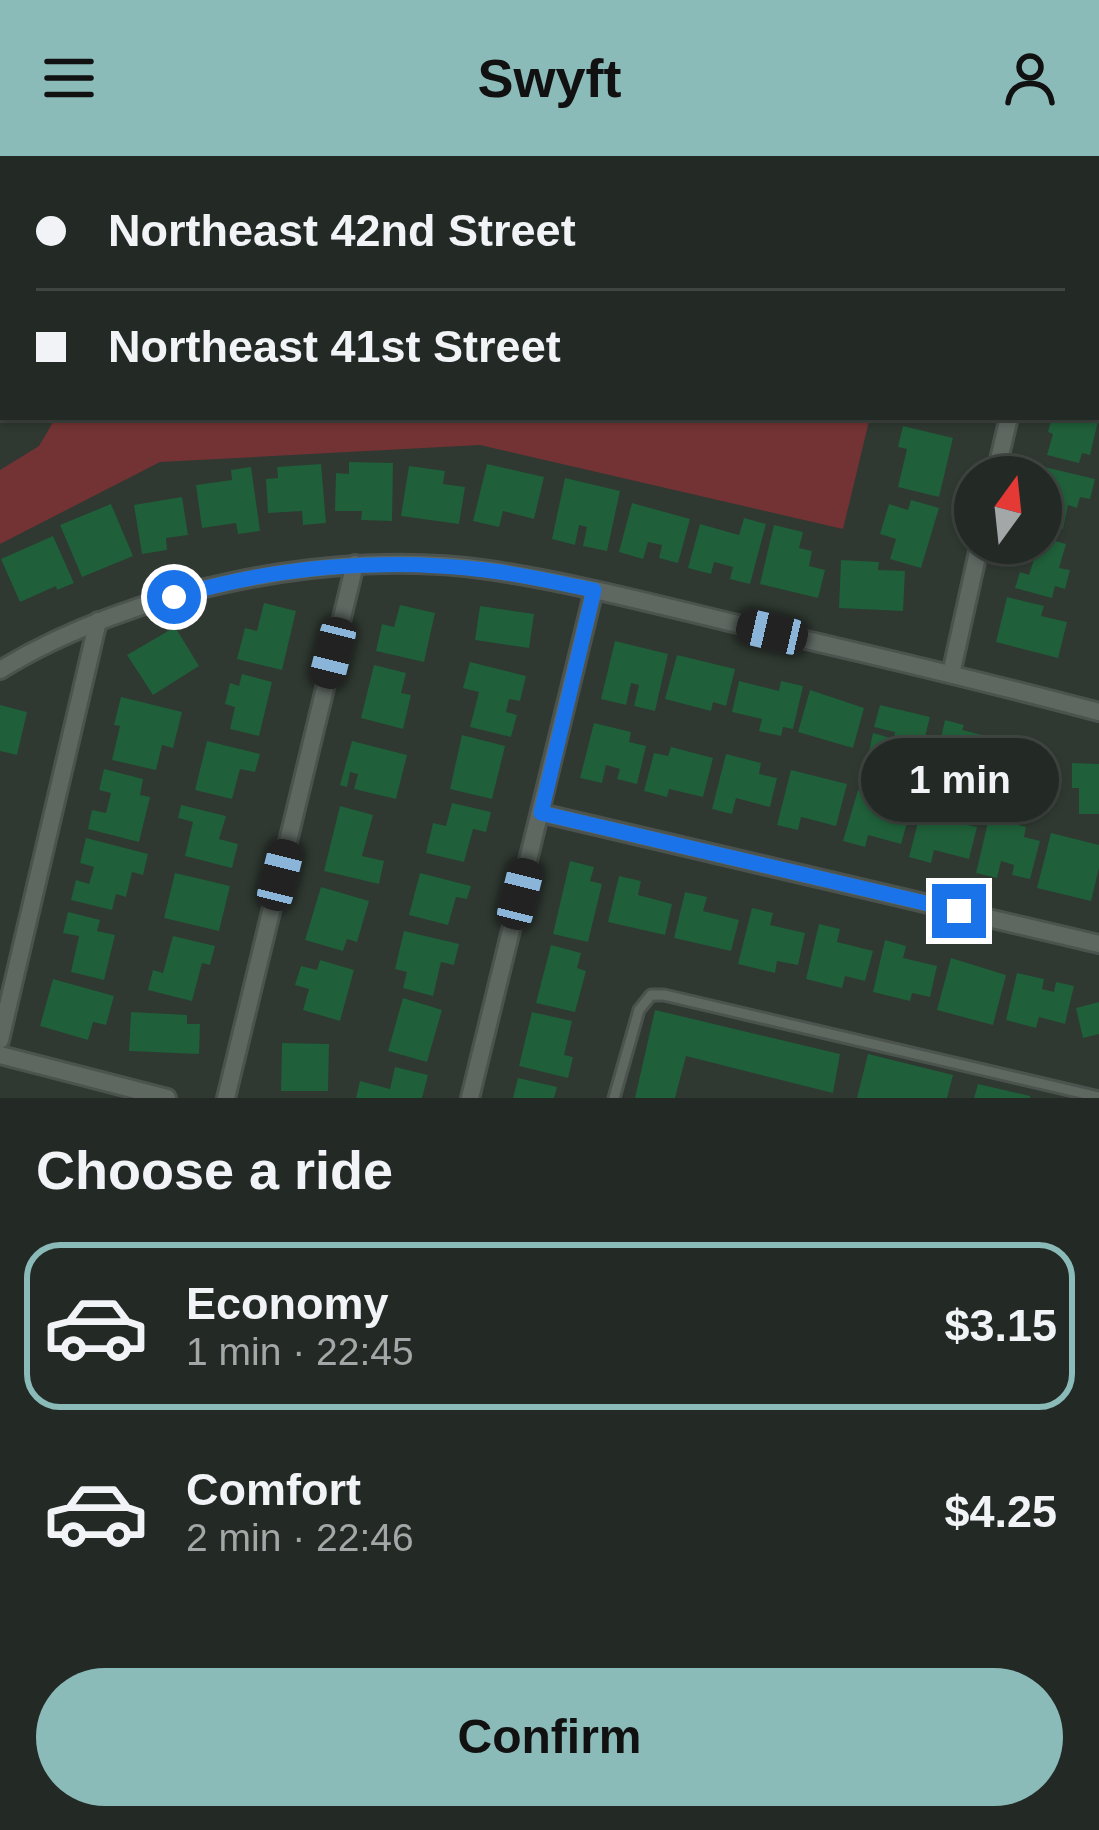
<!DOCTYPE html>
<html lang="en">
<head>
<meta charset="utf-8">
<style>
	body { margin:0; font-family:Arial,sans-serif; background:#2f3632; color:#f1f3f6; height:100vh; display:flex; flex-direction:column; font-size:45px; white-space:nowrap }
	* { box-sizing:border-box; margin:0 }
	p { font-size:39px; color:#a3a7a7 }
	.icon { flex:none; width:66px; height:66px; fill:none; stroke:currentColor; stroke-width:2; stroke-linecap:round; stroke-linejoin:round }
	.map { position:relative; height:942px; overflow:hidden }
	.sheet { display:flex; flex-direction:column; background:#232a25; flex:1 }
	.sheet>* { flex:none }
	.guide { position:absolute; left:0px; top:0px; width:1101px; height:264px; box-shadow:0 3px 9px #0004,0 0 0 3px #404642; display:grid; align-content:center; height:264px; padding:0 36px; background:#232a25 }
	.needle { width:78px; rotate:15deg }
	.buttons { position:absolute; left:954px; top:300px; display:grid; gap:24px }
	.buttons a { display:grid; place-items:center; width:108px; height:108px; border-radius:50%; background:#232a25; box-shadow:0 3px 9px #0004,0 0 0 3px #404642; font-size:60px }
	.end { position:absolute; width:54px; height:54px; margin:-27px; border:15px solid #1a73e8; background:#fff; box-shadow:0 0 0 6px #fff }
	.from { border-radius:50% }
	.bubble { position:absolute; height:84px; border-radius:42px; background:#232a25; box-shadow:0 3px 9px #0004,0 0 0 3px #404642; font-size:39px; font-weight:700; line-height:84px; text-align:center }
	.car { position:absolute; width:36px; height:72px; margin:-36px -18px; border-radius:15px; box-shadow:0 0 9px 3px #0007; background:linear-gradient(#222 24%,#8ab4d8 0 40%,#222 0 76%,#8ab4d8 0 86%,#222 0) }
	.guide b { display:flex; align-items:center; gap:42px; height:114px; font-size:45px }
	.guide b+b { border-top:3px solid #404642 }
	.guide i { width:30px; height:30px; background:#f1f3f6 }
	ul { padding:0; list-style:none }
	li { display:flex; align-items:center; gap:36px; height:168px; margin:0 24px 18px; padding:0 12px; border:6px solid transparent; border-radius:36px }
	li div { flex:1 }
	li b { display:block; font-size:45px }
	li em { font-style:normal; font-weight:700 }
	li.on { border-color:#8bbbb9 }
	li>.icon { width:108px; height:108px; stroke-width:1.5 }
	h2 { padding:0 36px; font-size:54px; line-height:144px }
	.cta { display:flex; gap:24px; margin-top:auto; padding:24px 36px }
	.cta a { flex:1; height:138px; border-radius:72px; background:#8bbbb9; color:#111; font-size:48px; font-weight:700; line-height:138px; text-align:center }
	header { display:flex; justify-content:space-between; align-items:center; height:156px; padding:0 36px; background:#8bbbb9; color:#111; font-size:54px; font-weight:700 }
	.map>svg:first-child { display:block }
</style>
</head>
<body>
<header><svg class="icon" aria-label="menu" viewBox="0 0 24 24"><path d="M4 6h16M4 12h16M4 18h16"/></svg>Swyft<svg class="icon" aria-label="person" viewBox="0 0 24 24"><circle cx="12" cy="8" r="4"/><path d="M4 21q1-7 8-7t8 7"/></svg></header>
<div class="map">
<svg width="1099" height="942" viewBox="0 0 1099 942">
	<rect width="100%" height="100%" fill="#2f3831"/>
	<polygon fill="#733334" points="56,261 870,261 843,373 480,289 160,306 0,388 0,314 39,290"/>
	<g fill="#1f5f39">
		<polygon points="1052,261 1099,261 1090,299 1082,297 1079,307 1047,299 1053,278 1048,276"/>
		<polygon points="903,270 953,282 939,341 898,331 907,293 898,291"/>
		<polygon points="349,306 393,307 392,365 361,364 362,355 335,355 336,317 349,318"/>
		<polygon points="321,308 326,367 303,369 302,355 268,357 266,323 278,322 277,311"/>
		<polygon points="487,308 544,321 534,363 503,355 499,371 473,365"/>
		<polygon points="409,310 445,315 443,328 465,331 459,368 401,360"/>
		<polygon points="1040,310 1095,323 1090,343 1080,341 1077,352 1068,349 1063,373 1041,368 1041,321 1037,321"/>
		<polygon points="251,311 260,375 238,378 236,367 202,372 196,329 232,324 231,314"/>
		<polygon points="565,322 620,335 607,395 583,390 587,371 579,369 575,389 552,383"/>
		<polygon points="182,341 188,379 166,382 167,394 142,398 134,349"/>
		<polygon points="911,344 939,352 921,412 890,403 896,383 880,378 889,348 908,354"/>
		<polygon points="632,347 690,363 678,407 659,402 662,389 648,386 643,403 619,396"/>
		<polygon points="111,348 133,400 82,421 60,369"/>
		<polygon points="744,362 766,368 750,428 730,423 733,411 714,406 711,418 688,412 700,368 739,379"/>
		<polygon points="774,369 803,376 799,392 812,395 809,410 825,414 818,442 760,428"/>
		<polygon points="53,380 74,427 57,434 56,430 20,446 1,403"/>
		<polygon points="1041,381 1066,388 1059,412 1070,414 1065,433 1055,430 1052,442 1015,432 1020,416 1029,419 1034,403 1017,398 1021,387 1041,387"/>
		<polygon points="841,404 879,406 878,414 905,415 903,455 839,452"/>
		<polygon points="1007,441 1044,450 1041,460 1067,466 1058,502 996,486"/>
		<polygon points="264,447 296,455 282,514 237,503 245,472 257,475"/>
		<polygon points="400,449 435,457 424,506 376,495 382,468 394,471"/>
		<polygon points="480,450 534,458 529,492 475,484"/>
		<polygon points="175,471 199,510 153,539 127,499"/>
		<polygon points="615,485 668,498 655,555 634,550 639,529 631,527 626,549 601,543"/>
		<polygon points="677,499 735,513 726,550 713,546 711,555 665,543"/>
		<polygon points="470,506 526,520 520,545 509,543 506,556 517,559 511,581 470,571 479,536 463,532"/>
		<polygon points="374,509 406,517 401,537 411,539 403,573 361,562"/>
		<polygon points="242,518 272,526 259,580 230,573 235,551 225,548 230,527 239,530"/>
		<polygon points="739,525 779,535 781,525 803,530 793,573 783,571 781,580 759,575 762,563 732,556"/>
		<polygon points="810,534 864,552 853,592 798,576"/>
		<polygon points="121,541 182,556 173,592 162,589 156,614 112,604 120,570 114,569"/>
		<polygon points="0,549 27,556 17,599 0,595"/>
		<polygon points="880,549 930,561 918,608 869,596 873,577 894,583 895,576 874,571"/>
		<polygon points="945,564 964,569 962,574 990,581 981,617 967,614 962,635 931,627"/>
		<polygon points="594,567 631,576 629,586 646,590 637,628 617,623 620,613 606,609 602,627 580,622"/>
		<polygon points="462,579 505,590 492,643 450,633"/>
		<polygon points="1013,581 1033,586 1030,597 1054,603 1044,643 1001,633"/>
		<polygon points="207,585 260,598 255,616 240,613 232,643 195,634"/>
		<polygon points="352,585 407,599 396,643 354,633 358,618 350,616 347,631 340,629"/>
		<polygon points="671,591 713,602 703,641 669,633 667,641 644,635 654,597 668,600"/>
		<polygon points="726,598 761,607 759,618 777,622 770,651 736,642 732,658 712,653"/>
		<polygon points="1072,607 1099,608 1099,658 1079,658 1079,632 1072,632"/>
		<polygon points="104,613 143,623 140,639 150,641 139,686 88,673 92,654 106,657 111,637 99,634"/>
		<polygon points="791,614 847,628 836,670 801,661 798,674 777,669"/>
		<polygon points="858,634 893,644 892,650 910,656 901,688 868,679 865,691 843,685"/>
		<polygon points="452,647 491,656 486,676 473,673 464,706 426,697 433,667 446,670"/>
		<polygon points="923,647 961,657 958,667 977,671 969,703 934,694 931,707 909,701"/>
		<polygon points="181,649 226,660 219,683 238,688 232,712 185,700 193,666 178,662"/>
		<polygon points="340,650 373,659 362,700 384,705 379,728 324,715"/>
		<polygon points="989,662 1026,671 1024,681 1040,685 1030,723 1012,719 1014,709 1001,705 997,722 976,717"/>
		<polygon points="1051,677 1099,689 1099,712 1091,745 1037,732"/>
		<polygon points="86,682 148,698 143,719 132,716 126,741 116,738 112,754 71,744 76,724 89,728 94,711 80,707"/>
		<polygon points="570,705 594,711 590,725 602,728 588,786 553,778"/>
		<polygon points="175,717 230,730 219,775 164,762"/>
		<polygon points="420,717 471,730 467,743 456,741 448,769 409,759"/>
		<polygon points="619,720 641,725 638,739 672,748 665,779 608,766"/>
		<polygon points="321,731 369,745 357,786 347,783 343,795 305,784"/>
		<polygon points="685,736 707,741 703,755 739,764 731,795 674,782"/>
		<polygon points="752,752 773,757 770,769 805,777 798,809 777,805 775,817 738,808"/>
		<polygon points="68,756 100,764 97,775 115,779 104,824 71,816 79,780 63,777"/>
		<polygon points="819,768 840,773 837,786 873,795 865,825 845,820 842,832 806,823"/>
		<polygon points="404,775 459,788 454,809 441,806 433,840 403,832 407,816 395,813"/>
		<polygon points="173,780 215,790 210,809 202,807 192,845 148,834 153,814 163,817"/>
		<polygon points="885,784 906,790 903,802 937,810 930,841 912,837 910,845 873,836"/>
		<polygon points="551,789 581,797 577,812 586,815 575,856 536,847"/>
		<polygon points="951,802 1006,819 993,869 937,854"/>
		<polygon points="320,804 354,814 340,865 303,854 309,833 295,829 301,810 317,814"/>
		<polygon points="1017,817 1044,823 1042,833 1054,836 1056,826 1074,830 1065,868 1039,861 1036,872 1006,864"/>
		<polygon points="53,823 114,840 106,869 93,866 88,884 40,870"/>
		<polygon points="403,842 442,854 427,906 388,895"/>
		<polygon points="1099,846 1099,878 1083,882 1076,852"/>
		<polygon points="655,854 840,898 833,937 686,900 675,942 635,942"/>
		<polygon points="131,856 187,859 187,868 200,868 199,898 129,895"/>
		<polygon points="532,856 572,865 564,899 573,901 568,922 519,910"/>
		<polygon points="282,887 329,888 328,935 281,935"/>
		<polygon points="868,898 953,919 947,942 857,942"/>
		<polygon points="395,911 428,919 422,942 356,942 360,925 390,933"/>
		<polygon points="518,922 557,931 554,942 513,942"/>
		<polygon points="978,928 1030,940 1030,942 974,942"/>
	</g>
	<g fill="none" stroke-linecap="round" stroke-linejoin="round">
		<g stroke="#4c534e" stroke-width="15">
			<polyline id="lane" points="614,942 639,854 651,839 664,839 1099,941"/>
		</g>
		<g stroke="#4c534e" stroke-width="22">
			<g id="street">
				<polyline points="843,0 854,3"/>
				<polyline points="6,3 7,0"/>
				<polyline points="0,28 3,16"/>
				<polyline points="1098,69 1099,69"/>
				<polyline points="995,321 1009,261"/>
				<path d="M0,514C132,433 335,391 489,414C576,427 661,450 746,470C864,497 982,525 1099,556"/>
				<polyline points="951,518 980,387"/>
				<polyline points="541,657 1099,788"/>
				<polyline points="0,884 98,465"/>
				<polyline points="0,899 167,942"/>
				<polyline points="226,942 355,408"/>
				<polyline points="470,942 594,434"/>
			</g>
		</g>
		<use href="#lane" stroke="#5e6861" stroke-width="9"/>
		<use href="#street" stroke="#5e6861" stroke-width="16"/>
	</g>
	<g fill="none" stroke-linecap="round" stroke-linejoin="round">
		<path stroke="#1a73e8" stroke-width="15" d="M174,441C272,411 382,401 485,414C521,418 558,427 594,434L541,657L959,755"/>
	</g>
</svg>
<div class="buttons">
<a><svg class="needle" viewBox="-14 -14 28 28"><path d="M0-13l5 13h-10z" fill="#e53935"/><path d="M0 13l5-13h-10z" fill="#a3a7a7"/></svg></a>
</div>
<i class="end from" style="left:174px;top:441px"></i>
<i class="end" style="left:959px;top:755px"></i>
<div class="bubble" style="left:861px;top:582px;width:198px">1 min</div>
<i class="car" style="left:772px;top:476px;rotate:283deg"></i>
<i class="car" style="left:333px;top:497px;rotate:194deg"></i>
<i class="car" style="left:280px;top:719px;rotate:14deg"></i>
<i class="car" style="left:520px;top:738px;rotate:14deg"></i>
<div class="guide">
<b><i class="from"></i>Northeast 42nd Street</b>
<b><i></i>Northeast 41st Street</b>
</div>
</div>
<section class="sheet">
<h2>Choose a ride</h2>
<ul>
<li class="on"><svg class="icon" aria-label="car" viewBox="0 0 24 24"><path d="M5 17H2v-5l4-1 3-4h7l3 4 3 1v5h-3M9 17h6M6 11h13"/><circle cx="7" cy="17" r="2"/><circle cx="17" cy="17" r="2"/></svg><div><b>Economy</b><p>1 min · 22:45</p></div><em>$3.15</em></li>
<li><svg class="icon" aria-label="car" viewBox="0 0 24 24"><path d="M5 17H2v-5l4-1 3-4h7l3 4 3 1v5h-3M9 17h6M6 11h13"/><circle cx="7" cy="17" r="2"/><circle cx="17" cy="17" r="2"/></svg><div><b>Comfort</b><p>2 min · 22:46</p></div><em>$4.25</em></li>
</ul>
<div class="cta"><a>Confirm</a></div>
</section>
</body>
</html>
